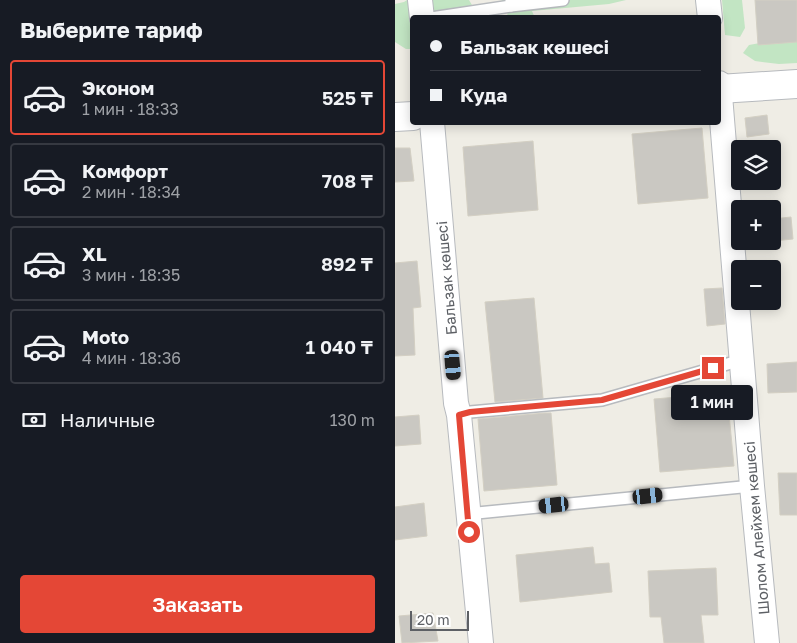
<!DOCTYPE html>
<html lang="ru">
<head>
<meta charset="utf-8">
<style>
	body { margin:0; font-family:"Golos Text",sans-serif; background:#20242c; color:#f1f3f6; height:100vh; display:flex; flex-direction:column; font-size:19px; white-space:nowrap }
	* { box-sizing:border-box; margin:0 }
	p { font-size:16px; color:#9ea1a6 }
	.icon { flex:none; width:28px; height:28px; fill:none; stroke:currentColor; stroke-width:2; stroke-linecap:round; stroke-linejoin:round }
	.map { position:relative; flex:1; overflow:hidden }
	.side { display:flex; flex-direction:column; background:#171b24; width:395px }
	.side>* { flex:none }
	.guide { position:absolute; left:15px; top:15px; width:311px; height:110px; border-radius:5px; box-shadow:0 2px 12px #0003; display:grid; align-content:center; height:110px; padding:0 20px; background:#171b24 }
	.buttons { position:absolute; left:336px; top:140px; display:grid; gap:10px }
	.buttons a { display:grid; place-items:center; width:50px; height:50px; border-radius:5px; background:#171b24; box-shadow:0 2px 12px #0003; font-size:25px }
	.scale { position:absolute; left:15px; bottom:12px; width:59px; box-sizing:border-box; padding-left:5px; border:2px solid #5d6065; border-top:0; font-size:14px; line-height:18px; white-space:nowrap; color:#5d6065; -webkit-text-stroke:4px #fff; paint-order:stroke }
	.end { position:absolute; width:22px; height:22px; margin:-11px; border:6px solid #e44736; background:#fff; box-shadow:0 0 0 2px #fff }
	.from { border-radius:50% }
	.bubble { position:absolute; height:35px; border-radius:5px; background:#171b24; box-shadow:0 2px 12px #0003; font-size:16px; font-weight:600; line-height:35px; text-align:center }
	.car { position:absolute; width:15px; height:30px; margin:-15px -8px; border-radius:6px; box-shadow:0 0 4px 1px #0007; background:linear-gradient(#222 24%,#8ab4d8 0 40%,#222 0 76%,#8ab4d8 0 86%,#222 0) }
	.guide b { display:flex; align-items:center; gap:18px; height:48px; font-size:19px }
	.guide b+b { border-top:1px solid #363941 }
	.guide i { width:12px; height:12px; background:#f1f3f6 }
	ul { padding:0; list-style:none }
	li { display:flex; align-items:center; gap:15px; height:75px; margin:0 10px 8px; padding:0 10px; border:2px solid #363941; border-radius:5px }
	li div { flex:1 }
	li b { display:block; font-size:19px }
	li em { font-style:normal; font-weight:600 }
	li.on { border-color:#e44736 }
	li>.icon { width:45px; height:45px; stroke-width:1.5 }
	h2 { padding:0 20px; font-size:22px; line-height:60px }
	.pay { display:flex; align-items:center; gap:12px; height:55px; padding:0 20px; font-size:19px }
	.pay p { margin-inline-start:auto }
	.button { display:flex; gap:10px; margin-top:auto; padding:10px 20px }
	.button a { flex:1; height:58px; border-radius:5px; background:#e44736; color:#fff; font-size:20px; font-weight:600; line-height:58px; text-align:center }
	main { display:flex; flex:1; min-height:0 }
	.map>svg:first-child { display:block }
</style>
</head>
<body>
<main>
<section class="side">
<h2>Выберите тариф</h2>
<ul>
<li class="on"><svg class="icon" aria-label="car" viewBox="0 0 24 24"><path d="M5 17H2v-5l4-1 3-4h7l3 4 3 1v5h-3M9 17h6M6 11h13"/><circle cx="7" cy="17" r="2"/><circle cx="17" cy="17" r="2"/></svg><div><b>Эконом</b><p>1 мин · 18:33</p></div><em>525 ₸</em></li>
<li><svg class="icon" aria-label="car" viewBox="0 0 24 24"><path d="M5 17H2v-5l4-1 3-4h7l3 4 3 1v5h-3M9 17h6M6 11h13"/><circle cx="7" cy="17" r="2"/><circle cx="17" cy="17" r="2"/></svg><div><b>Комфорт</b><p>2 мин · 18:34</p></div><em>708 ₸</em></li>
<li><svg class="icon" aria-label="car" viewBox="0 0 24 24"><path d="M5 17H2v-5l4-1 3-4h7l3 4 3 1v5h-3M9 17h6M6 11h13"/><circle cx="7" cy="17" r="2"/><circle cx="17" cy="17" r="2"/></svg><div><b>XL</b><p>3 мин · 18:35</p></div><em>892 ₸</em></li>
<li><svg class="icon" aria-label="car" viewBox="0 0 24 24"><path d="M5 17H2v-5l4-1 3-4h7l3 4 3 1v5h-3M9 17h6M6 11h13"/><circle cx="7" cy="17" r="2"/><circle cx="17" cy="17" r="2"/></svg><div><b>Moto</b><p>4 мин · 18:36</p></div><em>1 040 ₸</em></li>
</ul>
<div class="pay"><svg class="icon" aria-label="cash" viewBox="0 0 24 24"><path d="M3 7h18v10H3z"/><circle cx="12" cy="12" r="2"/></svg>Наличные<p>130 m</p></div>
<div class="button"><a>Заказать</a></div>
</section>
<div class="map">
<svg width="402" height="643" viewBox="0 0 402 643">
	<rect width="100%" height="100%" fill="#efede5"/>
	<g fill="#c2e5c3">
		<polygon points="12,0 74,0 84,17 18,18 17,49 11,49 0,42 0,4 9,2"/>
		<polygon points="107,0 231,0 214,4 137,11 140,18 112,17 113,10 105,3"/>
		<polygon points="327,0 347,0 350,28 345,37 330,35"/>
		<polygon points="402,37 402,63 384,64 360,61 348,53 354,45 381,40"/>
	</g>
	<g fill="#cac8c2" stroke="#d3cfc3">
		<polygon points="360,0 402,0 402,42 363,45"/>
		<polygon points="372,115 374,134 352,137 350,118"/>
		<polygon points="307,128 313,198 243,204 237,134"/>
		<polygon points="138,141 143,210 73,216 68,147"/>
		<polygon points="0,148 15,148 19,181 0,182"/>
		<polygon points="396,217 398,239 378,241 378,219"/>
		<polygon points="22,261 26,307 18,308 20,355 0,356 0,263"/>
		<polygon points="327,288 330,324 312,326 309,289"/>
		<polygon points="139,298 148,398 100,402 90,302"/>
		<polygon points="402,362 402,392 373,393 372,364"/>
		<polygon points="332,393 339,466 265,472 259,399"/>
		<polygon points="150,413 156,413 162,485 89,491 83,419"/>
		<polygon points="24,415 26,444 0,446 0,417"/>
		<polygon points="383,473 402,473 402,515 385,515"/>
		<polygon points="29,503 32,536 0,540 0,507"/>
		<polygon points="198,547 200,564 214,563 217,592 125,602 121,555"/>
		<polygon points="321,568 323,615 306,615 309,643 269,643 266,617 255,617 253,571"/>
		<polygon points="38,613 43,641 7,643 4,616"/>
	</g>
	<g fill="none" stroke-linecap="round" stroke-linejoin="round">
		<g stroke="#b7babe" stroke-width="14">
			<g id="service">
				<polyline points="116,6 168,0"/>
				<polyline points="36,18 116,6 116,0"/>
				<polyline points="64,415 75,412 207,400 336,363 347,361"/>
				<polyline points="72,514 357,486"/>
			</g>
		</g>
		<g stroke="#b7babe" stroke-width="26">
			<g id="minor">
				<polyline points="25,0 27,18"/>
				<polyline points="313,0 315,18"/>
				<polyline points="324,83 357,486 372,643"/>
				<polyline points="37,122 61,403 64,415 86,643"/>
			</g>
		</g>
		<g stroke="#b7babe" stroke-width="30">
			<g id="tertiary">
				<polyline points="324,89 402,84"/>
				<polyline points="0,117 18,116"/>
			</g>
		</g>
		<use href="#service" stroke="#fff" stroke-width="11"/>
		<use href="#minor" stroke="#fff" stroke-width="24"/>
		<use href="#tertiary" stroke="#fff" stroke-width="28"/>
	</g>
	<g fill="none" stroke-linecap="round" stroke-linejoin="round">
		<polyline stroke="#e44736" stroke-width="6" points="74,532 64,415 75,412 207,400 318,368"/>
	</g>
	<g text-anchor="middle" dominant-baseline="central" stroke-width="4" stroke-linejoin="round" paint-order="stroke">
		<g font-size="15" fill="#5d6065" stroke="#fff">
			<text transform="translate(51 278) rotate(-95)">Бальзак көшесі</text>
			<text transform="translate(361 528) rotate(-95)">Шолом Алейхем көшесі</text>
		</g>
	</g>
</svg>
<div class="buttons">
<a><svg class="icon" aria-label="layers" viewBox="0 0 24 24"><path d="M12 4l9 5-9 5-9-5zM3 14l9 5 9-5"/></svg></a>
<a>+</a>
<a>−</a>
</div>
<div class="scale">20 m</div>
<i class="end from" style="left:74px;top:532px"></i>
<i class="end" style="left:318px;top:368px"></i>
<div class="bubble" style="left:276px;top:385px;width:82px">1 мин</div>
<i class="car" style="left:58px;top:365px;rotate:175deg"></i>
<i class="car" style="left:253px;top:496px;rotate:84deg"></i>
<i class="car" style="left:159px;top:505px;rotate:264deg"></i>
<div class="guide">
<b><i class="from"></i>Бальзак көшесі</b>
<b><i></i>Куда</b>
</div>
</div>
</main>
</body>
</html>
